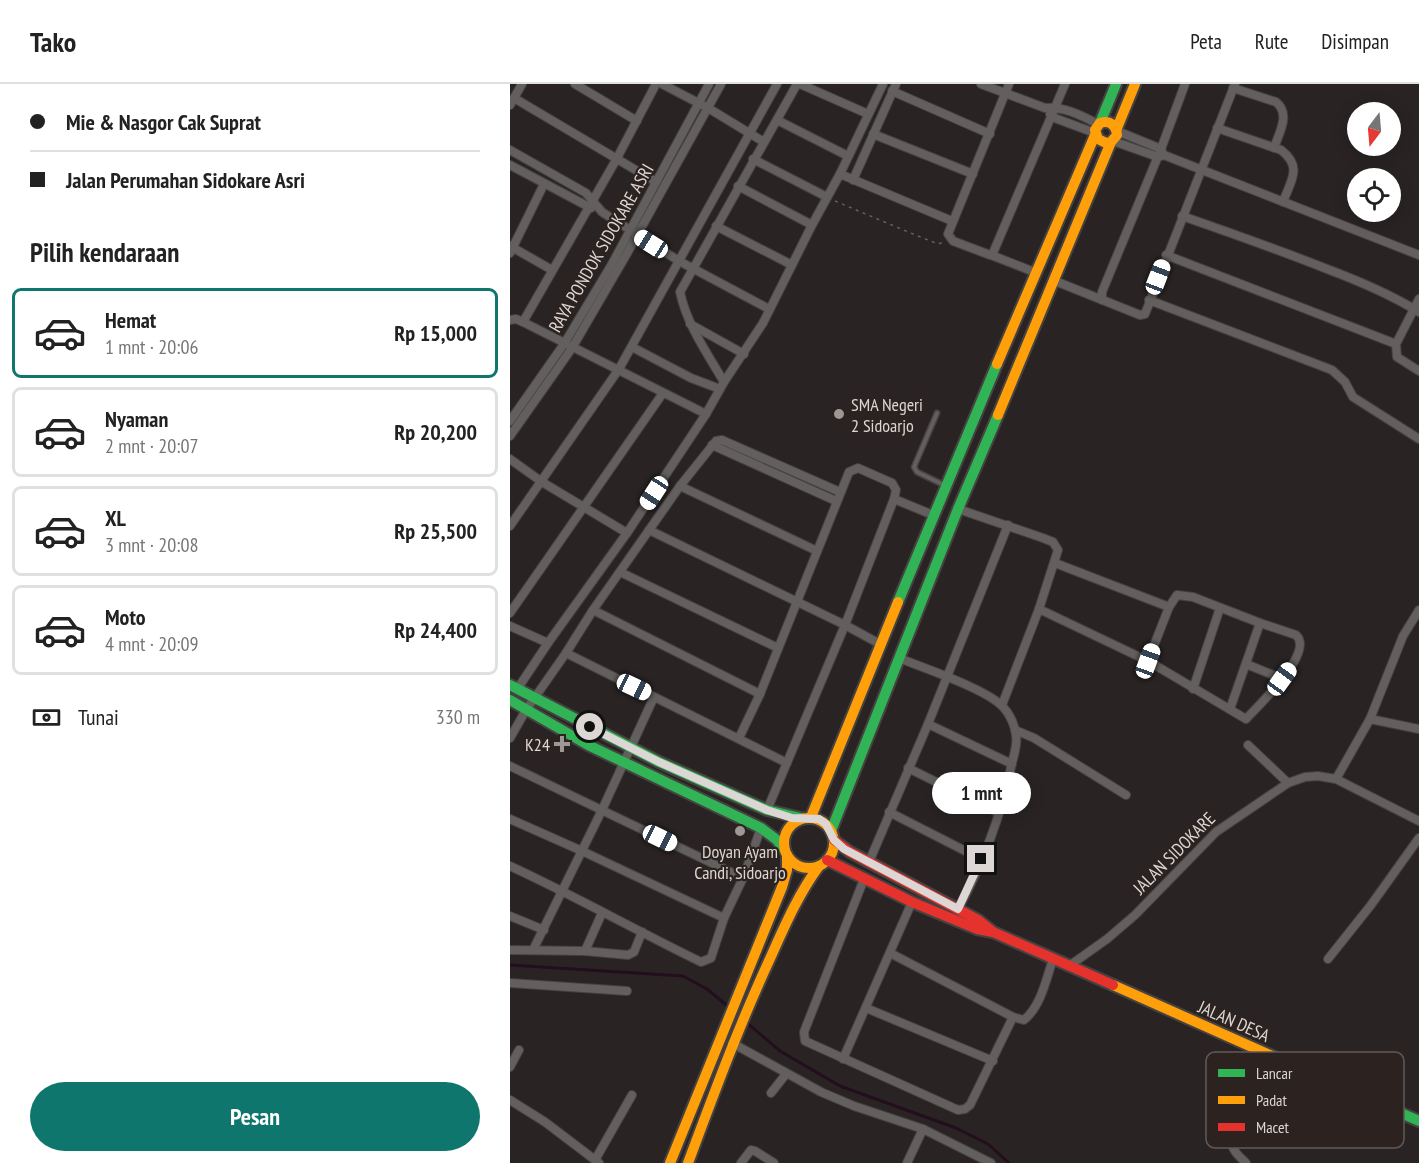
<!DOCTYPE html>
<html lang="id">
<head>
<meta charset="utf-8">
<style>
	body { margin:0; font-family:"PT Sans Narrow",sans-serif; background:#f6f6f6; color:#222; height:100vh; display:flex; flex-direction:column; font-size:22px; white-space:nowrap }
	* { box-sizing:border-box; margin:0 }
	p { font-size:20px; color:#767676 }
	.icon { flex:none; width:33px; height:33px; fill:none; stroke:currentColor; stroke-width:2; stroke-linecap:round; stroke-linejoin:round }
	.map { position:relative; flex:1; overflow:hidden }
	.details { display:flex; flex-direction:column; background:#fff; width:510px }
	.details>* { flex:none }
	.hud { display:grid; align-content:center; height:132px; padding:0 30px; background:#fff }
	.needle { width:39px; rotate:196deg }
	.buttons { position:absolute; left:837px; top:18px; display:grid; gap:12px }
	.buttons a { display:grid; place-items:center; width:54px; height:54px; border-radius:50%; background:#fff; box-shadow:0 3px 15px #0003; font-size:30px }
	.end { position:absolute; width:27px; height:27px; margin:-14px; border:8px solid #dcd6d4; background:#111; box-shadow:0 0 0 3px #111 }
	.from { border-radius:50% }
	.bubble { position:absolute; height:42px; border-radius:21px; background:#fff; box-shadow:0 3px 15px #0003; font-size:20px; font-weight:700; line-height:42px; text-align:center }
	.car { position:absolute; width:18px; height:36px; margin:-18px -9px; border-radius:8px; box-shadow:0 0 4px 2px #0007; background:linear-gradient(#fff 24%,#345 0 40%,#fff 0 76%,#345 0 86%,#fff 0) }
	.hud b { display:flex; align-items:center; gap:21px; height:57px; font-size:22px }
	.hud b+b { border-top:2px solid #e0e0e0 }
	.hud i { width:15px; height:15px; background:#222 }
	ul { padding:0; list-style:none }
	li { display:flex; align-items:center; gap:18px; height:90px; margin:0 12px 9px; padding:0 18px; border:3px solid #e0e0e0; border-radius:9px }
	li div { flex:1 }
	li b { display:block; font-size:22px }
	li em { font-style:normal; font-weight:700 }
	li.on { border-color:#0f766e }
	li>.icon { width:54px; height:54px; stroke-width:1.5 }
	h2 { padding:0 30px; font-size:27px; line-height:72px }
	.pay { display:flex; align-items:center; gap:15px; height:66px; padding:0 30px; font-size:22px }
	.pay p { margin-inline-start:auto }
	.primary-button { display:flex; gap:12px; margin-top:auto; padding:12px 30px }
	.primary-button a { flex:1; height:69px; border-radius:36px; background:#0f766e; color:#fff; font-size:24px; font-weight:700; line-height:69px; text-align:center }
	header { display:flex; align-items:center; gap:36px; box-sizing:border-box; height:84px; padding:0 30px; background:#fff; border-bottom:2px solid #e0e0e0 }
	header strong { font-size:28px }
	nav { display:flex; gap:33px; margin-inline-start:auto; font-size:21px }
	main { display:flex; flex:1; min-height:0 }
	.map>svg:first-child { display:block }
</style>
</head>
<body>
<header>
<strong>Tako</strong>
<nav><a>Peta</a><a>Rute</a><a>Disimpan</a></nav>
</header>
<main>
<section class="details">
<div class="hud">
<b><i class="from"></i>Mie &amp; Nasgor Cak Suprat</b>
<b><i></i>Jalan Perumahan Sidokare Asri</b>
</div>
<h2>Pilih kendaraan</h2>
<ul>
<li class="on"><svg class="icon" aria-label="car" viewBox="0 0 24 24"><path d="M5 17H2v-5l4-1 3-4h7l3 4 3 1v5h-3M9 17h6M6 11h13"/><circle cx="7" cy="17" r="2"/><circle cx="17" cy="17" r="2"/></svg><div><b>Hemat</b><p>1 mnt · 20:06</p></div><em>Rp 15,000</em></li>
<li><svg class="icon" aria-label="car" viewBox="0 0 24 24"><path d="M5 17H2v-5l4-1 3-4h7l3 4 3 1v5h-3M9 17h6M6 11h13"/><circle cx="7" cy="17" r="2"/><circle cx="17" cy="17" r="2"/></svg><div><b>Nyaman</b><p>2 mnt · 20:07</p></div><em>Rp 20,200</em></li>
<li><svg class="icon" aria-label="car" viewBox="0 0 24 24"><path d="M5 17H2v-5l4-1 3-4h7l3 4 3 1v5h-3M9 17h6M6 11h13"/><circle cx="7" cy="17" r="2"/><circle cx="17" cy="17" r="2"/></svg><div><b>XL</b><p>3 mnt · 20:08</p></div><em>Rp 25,500</em></li>
<li><svg class="icon" aria-label="car" viewBox="0 0 24 24"><path d="M5 17H2v-5l4-1 3-4h7l3 4 3 1v5h-3M9 17h6M6 11h13"/><circle cx="7" cy="17" r="2"/><circle cx="17" cy="17" r="2"/></svg><div><b>Moto</b><p>4 mnt · 20:09</p></div><em>Rp 24,400</em></li>
</ul>
<div class="pay"><svg class="icon" aria-label="cash" viewBox="0 0 24 24"><path d="M3 7h18v10H3z"/><circle cx="12" cy="12" r="2"/></svg>Tunai<p>330 m</p></div>
<div class="primary-button"><a>Pesan</a></div>
</section>
<div class="map">
<svg width="909" height="1079" viewBox="0 0 909 1079">
	<rect width="100%" height="100%" fill="#292423"/>
	<g fill="none" stroke-linecap="round" stroke-linejoin="round">
		<g stroke="#230e1d" stroke-width="3">
			<polyline points="0,881 173,892 197,905 220,924"/>
			<polyline points="236,938 270,967 330,1002 446,1044 478,1060 499,1079"/>
		</g>
		<g stroke="#454241" stroke-width="7">
			<polyline id="lane" points="427,329 404,383 407,388 434,401"/>
		</g>
		<g stroke="#454241" stroke-width="10">
			<g id="street">
				<polyline points="65,0 127,37"/>
				<polyline points="152,0 198,24 254,58"/>
				<polyline points="290,0 358,30"/>
				<path d="M471,0L535,24C554,22 572,32 588,40"/>
				<polyline points="499,0 438,150 443,157 480,171 483,169 555,0"/>
				<path d="M723,4L766,18C781,30 769,49 764,64"/>
				<polyline points="382,7 480,50"/>
				<polyline points="4,14 146,98"/>
				<polyline points="0,21 12,0"/>
				<polyline points="540,30 542,33 585,49"/>
				<polyline points="267,36 338,72"/>
				<path d="M707,44L771,66C793,83 781,96 773,118"/>
				<polyline points="607,47 651,65 652,67"/>
				<polyline points="363,50 463,90"/>
				<polyline points="603,57 648,73 654,71 659,73 909,171"/>
				<polyline points="0,66 76,109 92,128 169,177 259,225"/>
				<polyline points="243,75 317,113"/>
				<polyline points="0,81 81,124"/>
				<polyline points="330,90 442,137"/>
				<polyline points="343,96 386,0"/>
				<polyline points="228,102 302,141"/>
				<path d="M672,132C721,149 769,166 817,185C849,197 880,210 909,228"/>
				<polyline points="206,142 282,181"/>
				<polyline points="0,162 42,186"/>
				<polyline points="0,169 34,100"/>
				<polyline points="481,171 527,189"/>
				<polyline points="656,171 886,260"/>
				<polyline points="545,197 630,231 635,230 725,0"/>
				<polyline points="909,215 886,260 887,273 909,287"/>
				<polyline points="592,216 592,208 651,65 675,0"/>
				<polyline points="639,216 822,286 835,298 843,313 909,355"/>
				<polyline points="0,236 6,235 13,238 196,330"/>
				<polyline points="13,238 106,76 146,0"/>
				<polyline points="180,240 234,270"/>
				<polyline points="122,263 181,294 210,305"/>
				<path d="M214,298C197,269 177,241 170,208L287,0"/>
				<polyline points="0,337 54,260 102,180 199,0"/>
				<polyline points="0,352 62,264 115,173 211,0"/>
				<polyline points="202,361 326,417"/>
				<polyline points="0,375 32,398 117,449"/>
				<polyline points="170,402 307,467"/>
				<polyline points="384,415 423,431"/>
				<polyline points="448,425 533,454 543,458 548,466 529,525 492,621"/>
				<polyline points="0,442 109,285 267,0"/>
				<polyline points="139,446 335,541 370,560"/>
				<polyline points="545,479 659,523"/>
				<polyline points="110,488 268,564"/>
				<path d="M529,525L638,577L736,635C749,621 805,568 786,551L750,539L683,513L667,511L659,523L638,577"/>
				<polyline points="83,526 250,610"/>
				<polyline points="0,529 153,309"/>
				<polyline points="0,542 38,559 117,449 196,330 214,298 253,239 302,141 330,90 373,0"/>
				<polyline points="56,569 277,679"/>
				<path d="M389,574C413,584 477,605 493,623C500,630 505,642 506,651C508,662 503,673 501,683C491,732 472,781 448,825"/>
				<polyline points="736,580 773,595"/>
				<polyline points="8,604 38,559"/>
				<polyline points="683,605 710,524"/>
				<polyline points="720,625 750,539"/>
				<polyline points="860,635 909,645"/>
				<polyline points="418,640 502,680"/>
				<polyline points="505,646 524,654 616,711"/>
				<polyline points="0,654 16,626 56,569 83,526 170,402 206,357 212,356 330,408"/>
				<polyline points="229,654 250,610 339,388 348,384 382,399 386,406 384,415 335,541 257,726"/>
				<polyline points="738,661 778,699"/>
				<polyline points="0,682 233,794"/>
				<polyline points="398,684 489,729"/>
				<polyline points="826,695 860,635 893,552 909,526"/>
				<polyline points="379,728 471,775"/>
				<polyline points="0,735 72,767 214,834"/>
				<polyline points="359,778 418,640 498,441"/>
				<path d="M0,782C65,812 127,847 191,878L201,874L214,834L233,794L251,744"/>
				<polyline points="354,795 294,948 295,957 448,1026 455,1025 460,1021 503,933"/>
				<polyline points="0,832 34,846"/>
				<polyline points="0,866 75,867 118,871 124,868 132,848"/>
				<polyline points="23,866 92,726 144,613"/>
				<polyline points="75,867 92,829"/>
				<path d="M380,869L503,933L514,936C531,922 536,896 543,875"/>
				<polyline points="818,875 861,821 909,754"/>
				<polyline points="559,882 597,855 625,831 706,748 778,699 795,693 808,692 826,695 909,737"/>
				<polyline points="0,899 117,907"/>
				<polyline points="356,924 483,977"/>
				<polyline points="222,959 311,1008 344,1022 413,1045 481,1079"/>
				<polyline points="333,975 402,818"/>
				<polyline points="0,983 9,966"/>
				<polyline points="261,1009 276,990"/>
				<polyline points="0,1016 35,1038 89,1079"/>
				<polyline points="85,1076 122,1011"/>
				<polyline points="231,1079 241,1066 245,1067 264,1079"/>
				<polyline points="397,1079 413,1045"/>
				<path d="M736,1079C729,1072 721,1066 722,1056L764,973"/>
			</g>
		</g>
		<g stroke="#454241" stroke-width="14">
			<g id="fast">
				<polyline points="590,39 606,0"/>
				<polyline points="388,518 487,280"/>
				<polyline points="0,601 149,678 257,726 291,734"/>
				<polyline points="0,616 78,661 251,744 267,756 275,767"/>
				<polyline points="321,747 448,425 488,331"/>
				<polyline points="816,996 909,1037"/>
			</g>
		</g>
		<g stroke="#454241" stroke-width="14">
			<g id="slow">
				<polyline points="607,44 625,0"/>
				<polyline points="487,280 585,51"/>
				<path d="M488,331L601,58L607,51C606,41 600,36 590,39L585,46L588,55L596,59L601,58"/>
				<polyline points="301,733 388,518"/>
				<circle cx="299" cy="759" r="25"/>
				<polyline points="603,901 816,996"/>
				<polyline points="160,1079 272,803 277,786 277,771"/>
				<path d="M178,1079C203,1012 228,944 258,879C273,846 287,812 309,782"/>
			</g>
		</g>
		<g stroke="#454241" stroke-width="14">
			<g id="jam">
				<polyline points="324,756 340,768 468,836 483,848 603,901"/>
				<polyline points="317,776 402,818 467,845 483,848"/>
			</g>
		</g>
		<polyline stroke="#63605e" stroke-width="1.5" stroke-dasharray="3 4.5" stroke-linecap="butt" points="325,117 403,150 428,160 434,158"/>
		<use href="#lane" stroke="#625f5e" stroke-width="4"/>
		<use href="#street" stroke="#625f5e" stroke-width="8"/>
		<use href="#fast" stroke="#30b455" stroke-width="10"/>
		<use href="#slow" stroke="#ff9f0a" stroke-width="10"/>
		<use href="#jam" stroke="#e5322d" stroke-width="10"/>
	</g>
	<g fill="none" stroke-linecap="round" stroke-linejoin="round">
		<polyline stroke="#dcd6d4" stroke-width="8" points="80,643 149,678 257,726 282,734 309,735 316,740 324,756 334,765 448,825 471,775"/>
	</g>
	<g fill="#9d9896" stroke="#2c2320" stroke-width="2">
		<circle cx="329" cy="330" r="6"/>
		<path d="M49 651h6v6h6v6h-6v6h-6v-6h-6v-6h6z"/>
		<circle cx="230" cy="747" r="6"/>
	</g>
	<g text-anchor="middle" dominant-baseline="central" stroke-width="4.5" stroke-linejoin="round" paint-order="stroke">
		<g font-size="18" fill="#dcd6d4" stroke="#2c2320">
			<text transform="translate(91 164) rotate(-60)">RAYA PONDOK SIDOKARE ASRI</text>
			<text transform="translate(664 769) rotate(-45)">JALAN SIDOKARE</text>
			<text transform="translate(724 937) rotate(24)">JALAN DESA</text>
		</g>
		<g font-size="18" fill="#dcd6d4" stroke="#2c2320" text-anchor="start">
			<text x="341" y="320">SMA Negeri<tspan x="341" dy="21">2 Sidoarjo</tspan></text>
			<text x="40" y="660" text-anchor="end">K24</text>
			<text x="230" y="767" text-anchor="middle">Doyan Ayam<tspan x="230" dy="21">Candi, Sidoarjo</tspan></text>
		</g>
	</g>
	<rect x="696" y="968" width="198" height="96" rx="9" fill="#2c2320" stroke="#615956" stroke-width="1.5"/>
	<rect x="708" y="985" width="27" height="8" fill="#30b455"/>
	<rect x="708" y="1012" width="27" height="8" fill="#ff9f0a"/>
	<rect x="708" y="1039" width="27" height="8" fill="#e5322d"/>
	<g font-size="16" fill="#dcd6d4">
		<text x="746" y="995">Lancar</text>
		<text x="746" y="1022">Padat</text>
		<text x="746" y="1049">Macet</text>
	</g>
</svg>
<div class="buttons">
<a><svg class="needle" viewBox="-14 -14 28 28"><path d="M0-13l5 13h-10z" fill="#e53935"/><path d="M0 13l5-13h-10z" fill="#767676"/></svg></a>
<a><svg class="icon" aria-label="locate" viewBox="0 0 24 24"><circle cx="12" cy="12" r="6"/><path d="M12 2v4M12 18v4M2 12h4M18 12h4"/></svg></a>
</div>
<i class="end from" style="left:80px;top:643px"></i>
<i class="end" style="left:471px;top:775px"></i>
<div class="bubble" style="left:422px;top:688px;width:99px">1 mnt</div>
<i class="car" style="left:141px;top:160px;rotate:302deg"></i>
<i class="car" style="left:648px;top:193px;rotate:21deg"></i>
<i class="car" style="left:144px;top:409px;rotate:213deg"></i>
<i class="car" style="left:638px;top:577px;rotate:20deg"></i>
<i class="car" style="left:772px;top:595px;rotate:36deg"></i>
<i class="car" style="left:124px;top:603px;rotate:115deg"></i>
<i class="car" style="left:150px;top:754px;rotate:116deg"></i>
</div>
</main>
</body>
</html>
